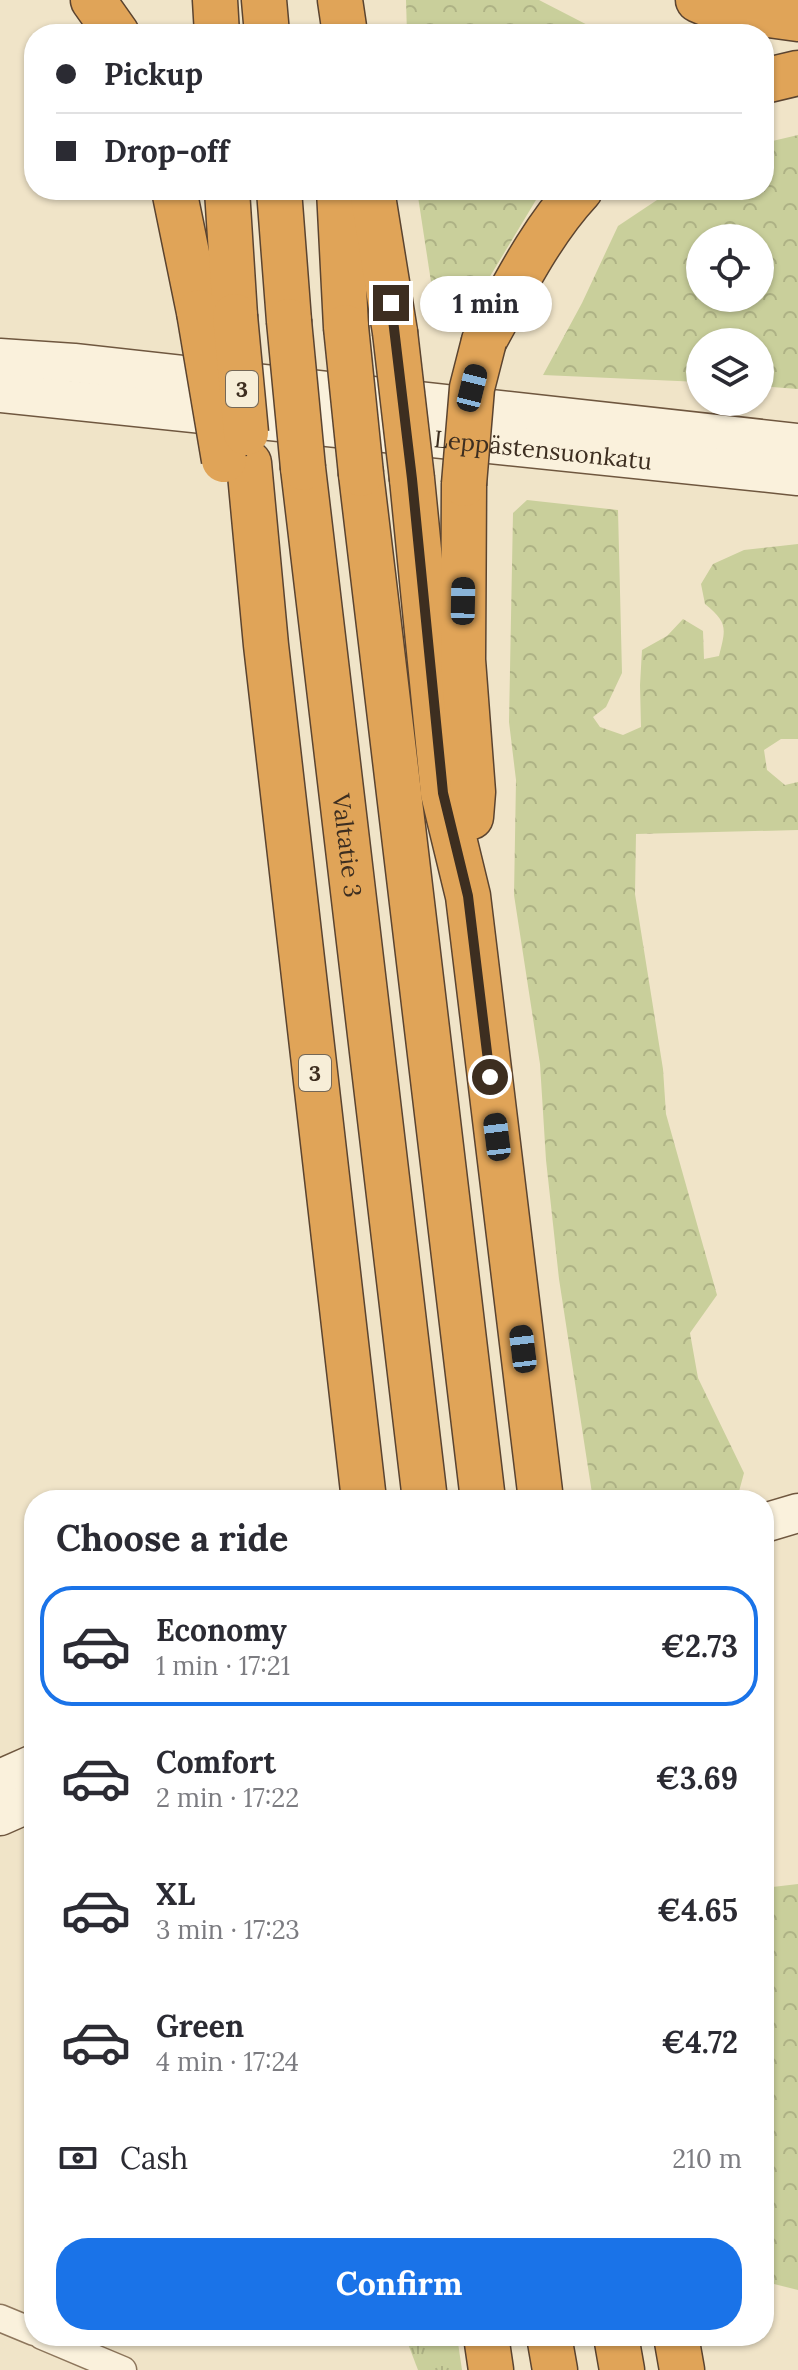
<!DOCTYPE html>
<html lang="en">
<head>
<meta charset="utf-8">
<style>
	body { margin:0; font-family:Lora,serif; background:#f2f2f3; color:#2b2b33; height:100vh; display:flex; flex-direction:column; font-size:30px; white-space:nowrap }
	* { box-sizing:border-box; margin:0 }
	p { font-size:26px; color:#7c7c81 }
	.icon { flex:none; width:44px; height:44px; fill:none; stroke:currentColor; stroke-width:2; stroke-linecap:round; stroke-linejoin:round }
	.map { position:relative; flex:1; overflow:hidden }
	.drawer { position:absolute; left:24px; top:1490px; width:750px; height:856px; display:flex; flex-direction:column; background:#fff; border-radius:32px; box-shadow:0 2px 6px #0004 }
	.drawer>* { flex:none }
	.top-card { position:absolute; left:24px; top:24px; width:750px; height:176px; border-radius:32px; box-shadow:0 2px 6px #0004; display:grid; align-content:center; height:176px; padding:0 32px; background:#fff }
	.tools { position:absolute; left:686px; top:224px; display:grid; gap:16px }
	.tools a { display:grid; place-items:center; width:88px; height:88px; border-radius:50%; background:#fff; box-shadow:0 2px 6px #0004; font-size:40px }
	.end { position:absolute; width:36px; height:36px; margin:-18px; border:10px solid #3d2e20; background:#fff; box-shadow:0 0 0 4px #fff }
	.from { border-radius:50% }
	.bubble { position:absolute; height:56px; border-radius:28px; background:#fff; box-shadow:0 2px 6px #0004; font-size:26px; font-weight:700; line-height:56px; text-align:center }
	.car { position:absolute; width:24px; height:48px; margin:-24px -12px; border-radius:10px; box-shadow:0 0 6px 2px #0007; background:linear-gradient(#222 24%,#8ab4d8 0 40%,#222 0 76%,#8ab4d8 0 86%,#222 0) }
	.top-card b { display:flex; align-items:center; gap:28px; height:76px; font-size:30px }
	.top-card b+b { border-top:2px solid #e1e1e2 }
	.top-card i { width:20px; height:20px; background:#2b2b33 }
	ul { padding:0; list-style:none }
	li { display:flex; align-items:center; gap:24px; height:120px; margin:0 16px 12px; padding:0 16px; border:4px solid transparent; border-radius:32px }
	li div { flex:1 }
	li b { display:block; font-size:30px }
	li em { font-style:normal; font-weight:700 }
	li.on { border-color:#1a73e8 }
	li>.icon { width:72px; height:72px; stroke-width:1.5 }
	h2 { padding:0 32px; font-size:36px; line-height:96px }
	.pay { display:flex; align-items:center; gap:20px; height:88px; padding:0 32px; font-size:30px }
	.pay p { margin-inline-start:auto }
	.action { display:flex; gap:16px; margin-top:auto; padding:16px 32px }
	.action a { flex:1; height:92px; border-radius:32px; background:#1a73e8; color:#fff; font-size:32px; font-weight:700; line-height:92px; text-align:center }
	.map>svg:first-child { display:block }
</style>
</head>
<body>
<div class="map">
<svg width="798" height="2370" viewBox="0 0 798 2370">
	<defs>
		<pattern id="grass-tufts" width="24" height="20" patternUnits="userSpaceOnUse" patternTransform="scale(2)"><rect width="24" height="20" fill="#c9cf9b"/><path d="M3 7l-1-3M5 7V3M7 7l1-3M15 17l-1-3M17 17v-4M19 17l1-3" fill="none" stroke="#aeb285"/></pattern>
		<pattern id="forest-crowns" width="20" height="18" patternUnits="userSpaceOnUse" patternTransform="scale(2)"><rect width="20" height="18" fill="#c9cf9b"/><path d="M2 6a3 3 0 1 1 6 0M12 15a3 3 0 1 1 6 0" fill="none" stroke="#aeb285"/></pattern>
	</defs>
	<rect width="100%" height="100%" fill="#f0e4c8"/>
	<polygon fill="url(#grass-tufts)" points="405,2336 457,2336 462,2370 418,2370"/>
	<g fill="url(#forest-crowns)" fill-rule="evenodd">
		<polygon points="406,0 539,0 605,34 407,34"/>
		<path d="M798,135V389L760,386V342H700V382L543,375L582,303L618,226L672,190H764V143ZM760,238V298H700V238Z"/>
		<polygon points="417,190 542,190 468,313 435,308"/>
		<path d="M527,500L618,510L622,673L606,707L593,717L600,727L623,735L641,727L640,685L642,650L667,636L683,619L703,631L704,659L719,656C726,628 728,623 705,604L701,584L713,564L744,550L798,544V739H781L764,750L767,770L785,785L798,782V830L636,834L635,894L663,1069L666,1114L717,1295L690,1333L698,1378L744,1473L738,1495L727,1500H593L559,1279L546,1160L540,1064L514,895L516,780L509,722L513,513Z"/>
		<polygon points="798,1884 798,2290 774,2284 764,2278 764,1888"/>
	</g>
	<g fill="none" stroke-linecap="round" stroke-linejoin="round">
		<g stroke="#8d765c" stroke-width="29">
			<g id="minor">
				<polyline points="0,2318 34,2332"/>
				<polyline points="42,2336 123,2370"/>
			</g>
		</g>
		<g stroke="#6f573f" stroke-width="41">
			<g id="secondary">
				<polyline points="0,358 74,363 798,443"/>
				<path id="s1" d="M0,393L798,476"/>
				<polyline points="764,1523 798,1513"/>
				<polyline points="0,1779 34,1764"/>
				<polyline points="0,1816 34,1801"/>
			</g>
		</g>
		<g stroke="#5b4430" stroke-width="47">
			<g id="motorway">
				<polyline points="93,0 117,34"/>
				<polyline points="215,0 217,34"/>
				<polyline points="264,0 267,34"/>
				<polyline points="340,0 345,34"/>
				<polyline points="698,0 717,8 798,19"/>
				<polyline points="764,81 798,73"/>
				<polyline points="174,190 199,312"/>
				<polyline points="227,190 235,316"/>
				<polyline points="279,190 289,321"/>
				<polyline points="339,190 346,327"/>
				<polyline points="372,190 395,332"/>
				<path d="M484,341C513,289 540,233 580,190"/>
				<polyline points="249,463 266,645 364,1500"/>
				<path id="s2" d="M303,468L425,1500"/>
				<polyline points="361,474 483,1500"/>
				<polyline points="412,479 443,793 468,896 541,1500"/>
				<polyline points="464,484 463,660 473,792 471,817"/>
				<polyline points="486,2336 491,2370"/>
				<polyline points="549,2336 555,2370"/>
				<polyline points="616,2336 622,2370"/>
				<polyline points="676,2336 682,2370"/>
			</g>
		</g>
		<use href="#minor" stroke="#faf1dc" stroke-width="26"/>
		<use href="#secondary" stroke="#faf1dc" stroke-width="38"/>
		<use href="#motorway" stroke="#e0a458" stroke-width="44"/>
		<g stroke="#5b4430" stroke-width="47" stroke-linecap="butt">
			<g id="motorway-bridge">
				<polyline points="199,312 224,460"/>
				<polyline points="235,316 246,433"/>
				<polyline points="289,321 303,468"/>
				<polyline points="346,327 361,474"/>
				<polyline points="395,332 412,479"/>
				<polyline points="464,484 472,388 484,341"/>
			</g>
		</g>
		<use href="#motorway-bridge" stroke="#e0a458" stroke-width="44"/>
	</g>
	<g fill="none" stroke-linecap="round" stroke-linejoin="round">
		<polyline stroke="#3d2e20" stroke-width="10" points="391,303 412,479 443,793 468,896 490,1077"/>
	</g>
	<g text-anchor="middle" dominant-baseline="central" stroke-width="6" stroke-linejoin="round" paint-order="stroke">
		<g fill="#f7eed8" stroke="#756857" stroke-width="2">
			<rect x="226" y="371" width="32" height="36" rx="6"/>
			<rect x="299" y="1055" width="32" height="36" rx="6"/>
		</g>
		<g font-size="22" font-weight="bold" fill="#3d2e20">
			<text x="242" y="389">3</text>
			<text x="315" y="1073">3</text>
		</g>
		<g font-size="24" fill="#3d2e20" stroke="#f7eed8">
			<text stroke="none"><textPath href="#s1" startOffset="546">Leppästensuonkatu</textPath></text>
			<text stroke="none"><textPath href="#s2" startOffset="380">Valtatie 3</textPath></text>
		</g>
	</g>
</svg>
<div class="tools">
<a><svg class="icon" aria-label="locate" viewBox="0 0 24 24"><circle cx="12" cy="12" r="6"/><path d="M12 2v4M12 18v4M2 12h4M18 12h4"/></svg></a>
<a><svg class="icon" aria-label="layers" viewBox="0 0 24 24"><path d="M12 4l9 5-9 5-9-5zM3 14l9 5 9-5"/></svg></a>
</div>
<i class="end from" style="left:490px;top:1077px"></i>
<i class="end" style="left:391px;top:303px"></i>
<div class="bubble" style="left:420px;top:276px;width:132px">1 min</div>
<i class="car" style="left:472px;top:388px;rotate:14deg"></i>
<i class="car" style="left:463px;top:601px;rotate:1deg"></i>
<i class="car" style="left:497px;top:1137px;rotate:353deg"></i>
<i class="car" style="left:523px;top:1349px;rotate:353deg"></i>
<div class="top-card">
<b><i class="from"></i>Pickup</b>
<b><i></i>Drop-off</b>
</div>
<section class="drawer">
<h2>Choose a ride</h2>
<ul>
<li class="on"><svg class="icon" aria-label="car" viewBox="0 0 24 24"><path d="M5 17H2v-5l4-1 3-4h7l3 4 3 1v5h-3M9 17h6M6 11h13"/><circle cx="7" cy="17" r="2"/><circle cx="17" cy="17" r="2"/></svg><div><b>Economy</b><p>1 min · 17:21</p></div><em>€2.73</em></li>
<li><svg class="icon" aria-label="car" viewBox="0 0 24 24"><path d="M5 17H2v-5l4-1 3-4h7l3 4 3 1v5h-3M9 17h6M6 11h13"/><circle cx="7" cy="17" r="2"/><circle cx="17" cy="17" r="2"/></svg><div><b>Comfort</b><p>2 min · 17:22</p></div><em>€3.69</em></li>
<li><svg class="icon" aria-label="car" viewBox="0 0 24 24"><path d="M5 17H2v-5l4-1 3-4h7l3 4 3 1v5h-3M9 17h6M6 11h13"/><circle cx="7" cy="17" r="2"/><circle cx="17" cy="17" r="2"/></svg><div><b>XL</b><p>3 min · 17:23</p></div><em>€4.65</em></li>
<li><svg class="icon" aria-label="car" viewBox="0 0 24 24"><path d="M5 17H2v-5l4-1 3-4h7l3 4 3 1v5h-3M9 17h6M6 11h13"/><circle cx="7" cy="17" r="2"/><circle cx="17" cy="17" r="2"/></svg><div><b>Green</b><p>4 min · 17:24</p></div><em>€4.72</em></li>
</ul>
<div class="pay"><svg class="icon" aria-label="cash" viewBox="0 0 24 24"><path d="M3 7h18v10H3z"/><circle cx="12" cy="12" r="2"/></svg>Cash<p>210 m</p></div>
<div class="action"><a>Confirm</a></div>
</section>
</div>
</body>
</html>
